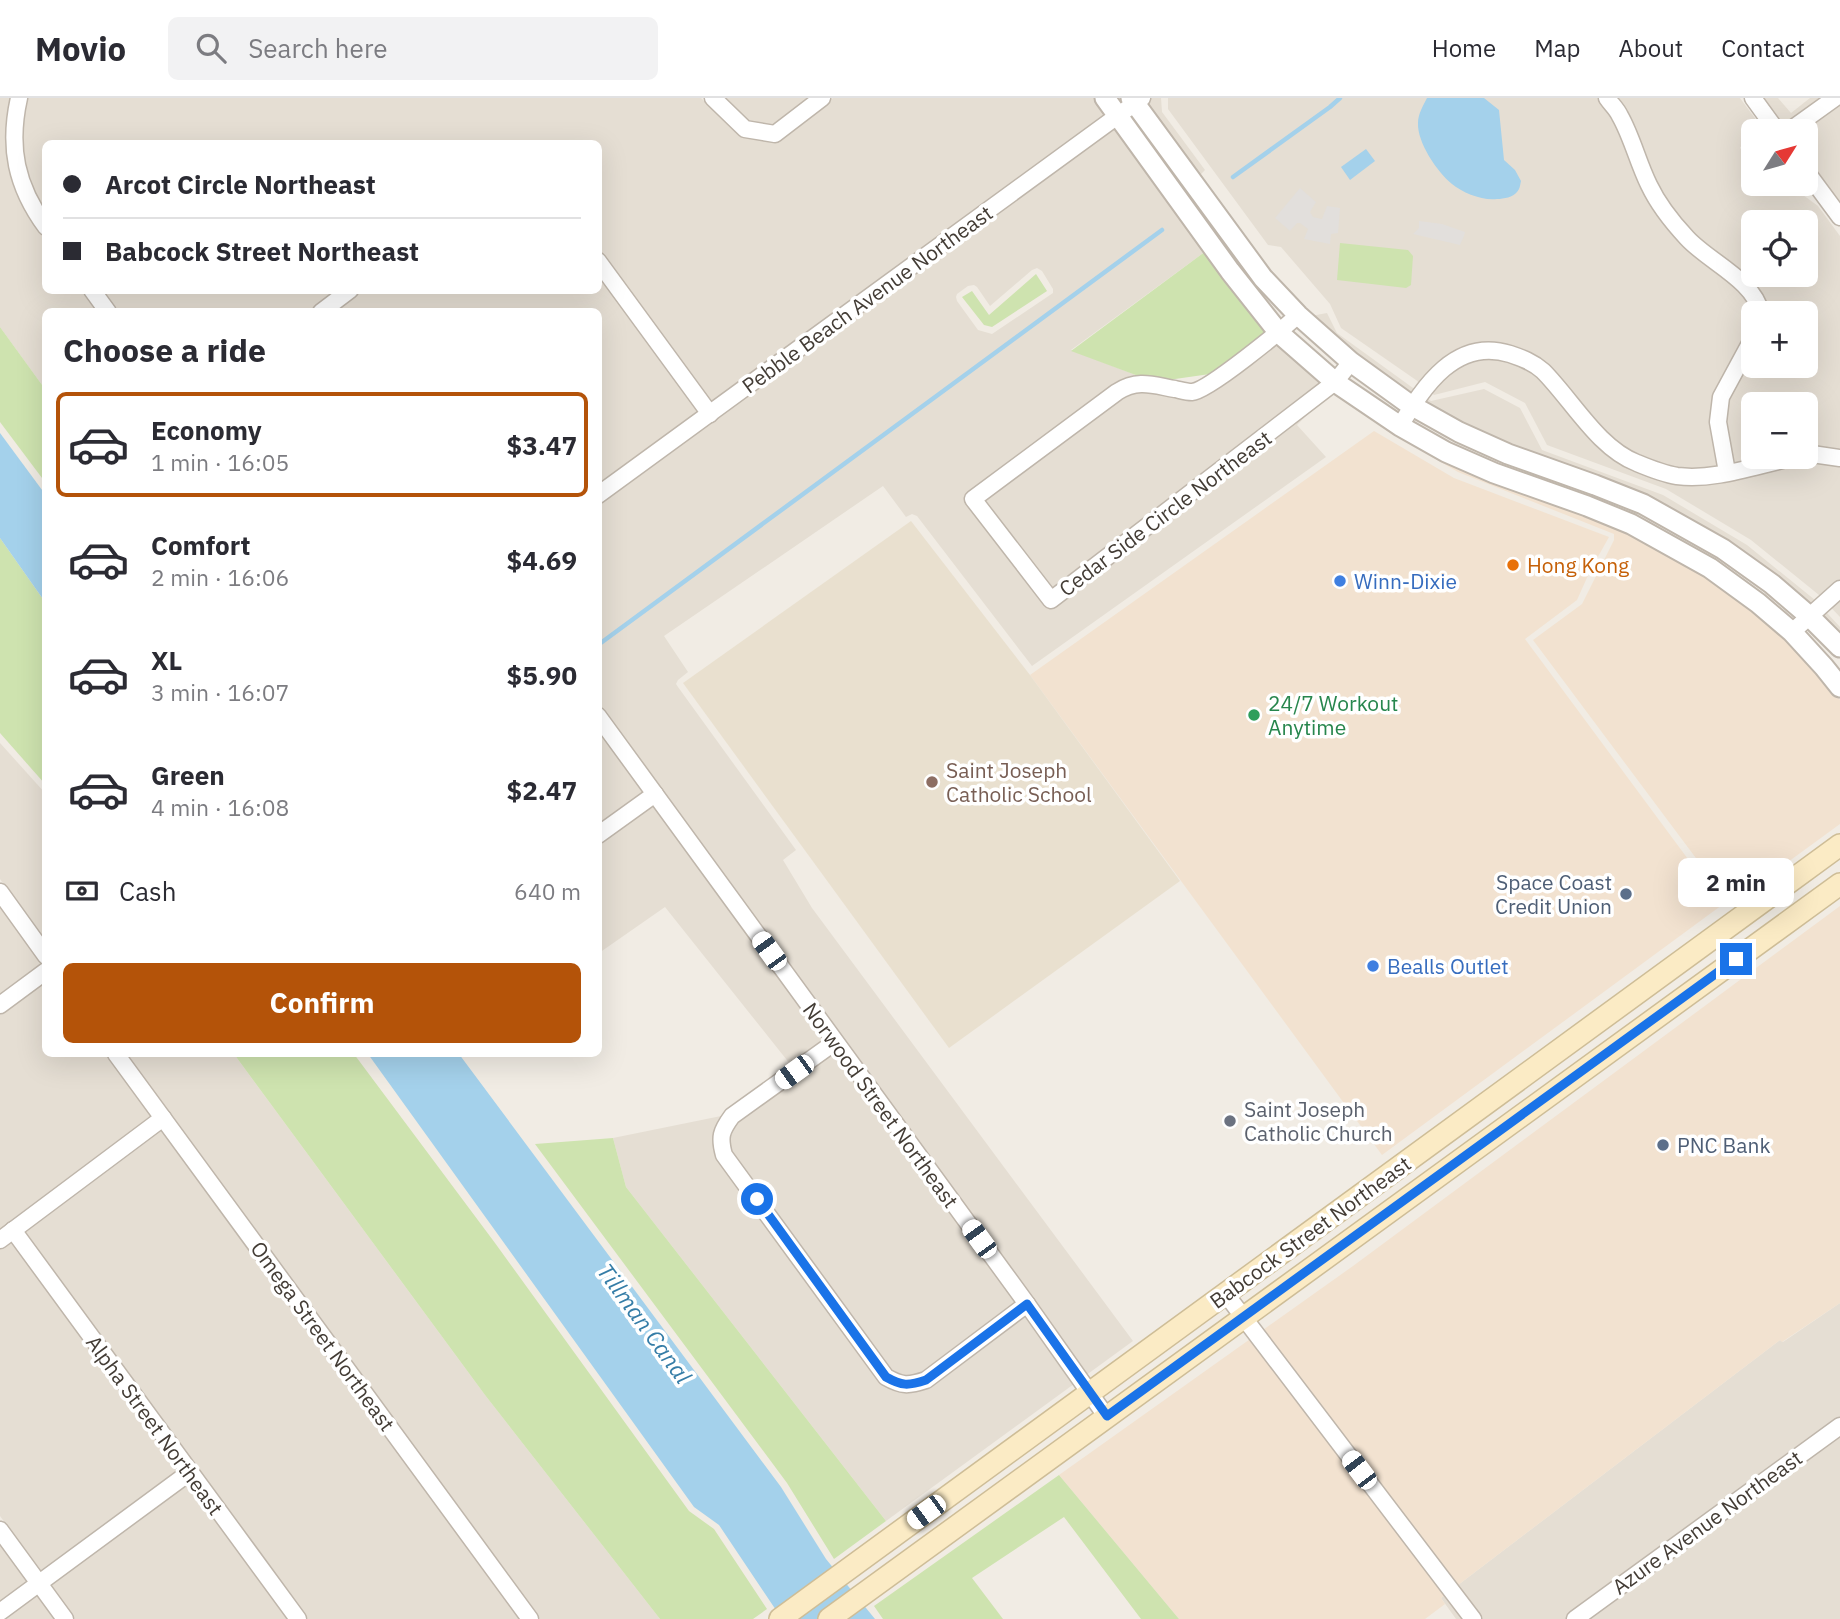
<!DOCTYPE html>
<html lang="en">
<head>
<meta charset="utf-8">
<style>
	body { margin:0; font-family:"IBM Plex Sans",sans-serif; background:#f2f2f3; color:#2b2b33; height:100vh; display:flex; flex-direction:column; font-size:26px; white-space:nowrap }
	* { box-sizing:border-box; margin:0 }
	p { font-size:23px; color:#7c7c81 }
	.icon { flex:none; width:38px; height:38px; fill:none; stroke:currentColor; stroke-width:2; stroke-linecap:round; stroke-linejoin:round }
	.map { position:relative; flex:1; overflow:hidden }
	.sheet { position:absolute; left:42px; top:210px; width:560px; height:749px; display:flex; flex-direction:column; background:#fff; border-radius:10px; box-shadow:0 7px 28px #0002 }
	.sheet>* { flex:none }
	.hud { position:absolute; left:42px; top:42px; width:560px; height:154px; border-radius:10px; box-shadow:0 7px 28px #0002; display:grid; align-content:center; height:154px; padding:0 21px; background:#fff }
	.needle { width:46px; rotate:53deg }
	.controls { position:absolute; left:1741px; top:21px; display:grid; gap:14px }
	.controls a { display:grid; place-items:center; width:77px; height:77px; border-radius:10px; background:#fff; box-shadow:0 7px 28px #0002; font-size:35px }
	.end { position:absolute; width:32px; height:32px; margin:-16px; border:9px solid #1a73e8; background:#fff; box-shadow:0 0 0 4px #fff }
	.from { border-radius:50% }
	.bubble { position:absolute; height:49px; border-radius:10px; background:#fff; box-shadow:0 7px 28px #0002; font-size:23px; font-weight:700; line-height:49px; text-align:center }
	.car { position:absolute; width:21px; height:42px; margin:-21px -10px; border-radius:9px; box-shadow:0 0 5px 2px #0007; background:linear-gradient(#fff 24%,#345 0 40%,#fff 0 76%,#345 0 86%,#fff 0) }
	.hud b { display:flex; align-items:center; gap:24px; height:66px; font-size:26px }
	.hud b+b { border-top:2px solid #e1e1e2 }
	.hud i { width:18px; height:18px; background:#2b2b33 }
	ul { padding:0; list-style:none }
	li { display:flex; align-items:center; gap:21px; height:105px; margin:0 14px 10px; padding:0 7px; border:4px solid transparent; border-radius:10px }
	li div { flex:1 }
	li b { display:block; font-size:26px }
	li em { font-style:normal; font-weight:700 }
	li.current { border-color:#b45309 }
	li>.icon { width:63px; height:63px; stroke-width:1.5 }
	h2 { padding:0 21px; font-size:32px; line-height:84px }
	.pay { display:flex; align-items:center; gap:18px; height:77px; padding:0 21px; font-size:26px }
	.pay p { margin-inline-start:auto }
	.button { display:flex; gap:14px; margin-top:auto; padding:14px 21px }
	.button a { flex:1; height:80px; border-radius:10px; background:#b45309; color:#fff; font-size:28px; font-weight:700; line-height:80px; text-align:center }
	header { display:flex; align-items:center; gap:42px; box-sizing:border-box; height:98px; padding:0 35px; background:#fff; border-bottom:2px solid #e1e1e2 }
	header strong { font-size:33px }
	nav { display:flex; gap:38px; margin-inline-start:auto; font-size:24px }
	.search { width:490px; height:63px; background:#f2f2f3; display:flex; align-items:center; gap:18px; box-sizing:border-box; padding:0 24px; border-radius:10px; color:#7c7c81; font-size:26px }
	.map>svg:first-child { display:block }
</style>
</head>
<body>
<header>
<strong>Movio</strong>
<div class="search"><svg class="icon" aria-label="search" viewBox="0 0 24 24"><circle cx="10" cy="10" r="6"/><path d="M15 15l6 6"/></svg>Search here</div>
<nav><a>Home</a><a>Map</a><a>About</a><a>Contact</a></nav>
</header>
<div class="map">
<svg width="1840" height="1521" viewBox="0 0 1840 1521">
	<rect width="100%" height="100%" fill="#f1ece4"/>
	<g fill="#e5ded3" fill-rule="evenodd">
		<polygon points="0,0 12,0 7,21 6,53 13,87 30,121 45,142 46,192 82,193 98,213 46,214 45,291 0,229"/>
		<polygon points="27,0 701,0 740,37 780,42 833,0 1095,0 1107,17 712,305 599,151 598,46 46,46 45,115 28,80 21,51 22,22"/>
		<polygon points="724,0 810,0 774,28 750,24"/>
		<polygon points="1141,0 1161,0 1162,14 1205,72 1198,79"/>
		<path d="M1168,0H1740L1757,23L1740,50L1753,61L1754,86H1788L1818,108L1840,138V519L1819,497L1751,442L1666,391L1547,347L1525,305L1485,284L1434,297L1416,282L1341,230L1330,206L1281,149L1268,147L1168,11ZM1754,124H1806V177H1754ZM1754,215H1806V268H1754ZM1754,306H1806V359H1754Z"/>
		<polygon points="1748,0 1778,0 1791,15 1810,0 1840,0 1840,126 1824,104 1799,86 1806,86 1806,33 1758,33 1762,26"/>
		<path d="M1115,28L1206,153L1071,252L1141,279L1127,280L1113,288L969,395L967,406L1044,507L1055,508L1316,308L1297,327L1326,359L1032,568L917,418L912,416L906,419L883,388L664,538L688,574L678,582L676,586L678,589L796,752L783,762L812,810L1133,1243L886,1423L626,1089L613,1040L726,1017L790,966L665,809L599,855V745L665,697L599,605L598,406ZM1037,170L1042,173L1053,191V195L995,234L992,236L978,232L957,203L956,199L957,196L968,188L974,187L977,189L990,208L1032,172Z"/>
		<polygon points="599,177 699,315 599,388 598,214 333,214 362,193 598,192"/>
		<polygon points="102,193 338,193 309,214 117,213"/>
		<polygon points="1327,215 1337,235 1431,303 1484,291 1520,310 1542,352 1663,397 1747,447 1815,502 1840,529 1840,538 1776,480 1512,349 1463,328 1414,300 1357,258 1311,218"/>
		<polygon points="1278,245 1324,284 1053,492 983,402 1131,294 1144,293 1191,301 1196,301 1213,293"/>
		<polygon points="598,632 644,695 598,728"/>
		<polygon points="0,645 45,695 45,844 0,781"/>
		<polygon points="0,808 42,867 0,898"/>
		<polygon points="45,882 46,956 106,956 153,1019 0,1133 0,916"/>
		<polygon points="126,956 234,956 485,1297 660,1521 540,1521"/>
		<polygon points="161,1031 520,1521 308,1521 196,1369 24,1133"/>
		<polygon points="11,1143 179,1373 41,1474 0,1418 0,1150"/>
		<polygon points="1840,1205 1840,1521 1456,1521 1441,1500 1780,1242 1783,1244"/>
		<polygon points="187,1384 288,1521 75,1521 50,1486"/>
		<polygon points="0,1445 29,1484 0,1505"/>
		<polygon points="37,1495 56,1521 2,1521"/>
	</g>
	<g fill="#f2e2d0">
		<polygon points="1374,333 1454,380 1609,439 1590,473 1577,502 1525,541 1722,807 1382,1057 1030,577"/>
		<polygon points="1423,350 1627,433 1705,476 1753,511 1786,539 1818,574 1840,602 1840,726 1729,807 1728,803 1533,542 1582,506 1614,442 1614,436 1458,374 1420,352"/>
		<polygon points="1840,808 1840,1205 1782,1244 1780,1242 1441,1500 1445,1506 1425,1521 1179,1521 1059,1377 1353,1168"/>
	</g>
	<polygon fill="#e9e0cf" points="911,423 1030,577 1180,783 949,950 683,585"/>
	<g fill="#cee3af">
		<polygon points="1340,145 1408,152 1413,158 1411,187 1406,190 1337,182"/>
		<polygon points="1206,153 1268,234 1210,276 1168,282 1141,279 1071,253"/>
		<polygon points="1036,176 1047,193 992,229 984,227 962,199 972,193 989,217"/>
		<polygon points="0,229 45,291 45,384 0,324"/>
		<polygon points="0,440 45,504 45,686 0,635"/>
		<polygon points="234,956 354,956 495,1145 689,1413 714,1431 767,1511 753,1521 660,1521 485,1297"/>
		<polygon points="613,1040 626,1089 886,1423 834,1461 787,1385 535,1046"/>
		<polygon points="1059,1377 1179,1521 1141,1521 1064,1419 972,1480 1003,1521 883,1521 874,1508"/>
	</g>
	<g fill="#e2dfdc">
		<polygon points="1300,90 1316,104 1310,114 1313,119 1322,121 1327,108 1340,110 1338,135 1331,136 1330,146 1304,141 1308,131 1300,125 1297,125 1290,133 1275,120"/>
		<polygon points="1419,123 1442,126 1465,134 1464,138 1460,147 1413,136 1419,130"/>
	</g>
	<g fill="#a4d1eb">
		<path d="M1427,0H1484L1499,12L1504,62L1515,72L1521,83C1520,87 1520,91 1517,94C1513,99 1504,101 1497,101C1483,103 1463,95 1452,86C1437,74 1417,44 1418,25C1418,16 1423,8 1427,0Z"/>
		<polygon points="1366,51 1375,63 1350,82 1341,69"/>
		<polygon points="0,335 45,396 45,504 0,440"/>
		<polygon points="368,956 459,956 781,1389 826,1461 875,1521 782,1521 719,1427 694,1409"/>
	</g>
	<g fill="none" stroke-linecap="round" stroke-linejoin="round">
		<g stroke="#a4d1eb" stroke-width="4.5">
			<polyline points="1233,79 1330,9 1340,0"/>
			<polyline points="598,547 1162,132"/>
		</g>
		<g stroke="#bfb6ab" stroke-width="19">
			<g id="minor">
				<path d="M19,0C8,49 16,88 46,129"/>
				<polyline points="713,0 745,31 775,36 822,0"/>
				<path d="M1607,0C1611,6 1617,11 1620,18C1632,39 1638,65 1649,87C1658,106 1673,125 1687,140C1709,164 1754,182 1761,215"/>
				<polyline points="1753,0 1777,33"/>
				<polyline points="1789,33 1835,0"/>
				<polyline points="1806,73 1840,119"/>
				<polyline points="598,163 710,316"/>
				<polyline points="92,192 108,214"/>
				<polyline points="321,214 350,192"/>
				<path d="M1298,217C1283,231 1208,293 1192,294C1186,294 1180,292 1175,291C1152,287 1138,281 1117,294L973,401L1051,502L1335,284L1351,264"/>
				<path d="M1400,328C1424,288 1456,239 1510,256C1522,260 1533,264 1543,273C1572,302 1598,350 1637,365C1649,370 1664,376 1677,378C1717,383 1759,366 1797,359"/>
				<polyline points="1806,357 1812,356 1840,360"/>
				<polyline points="1727,374 1718,324 1721,299 1754,238"/>
				<polyline points="598,397 1142,0"/>
				<polyline points="1792,534 1840,491"/>
				<polyline points="598,618 1027,1206 1106,1318"/>
				<polyline points="598,737 655,696"/>
				<polyline points="0,794 46,858"/>
				<polyline points="0,907 46,873"/>
				<path d="M835,944L732,1018C721,1033 719,1039 724,1057L886,1279C902,1288 908,1288 926,1282L1027,1206"/>
				<polyline points="116,956 530,1521"/>
				<polyline points="13,1132 298,1521"/>
				<polyline points="0,1142 163,1020"/>
				<polyline points="1225,1195 1473,1521"/>
				<polyline points="0,1432 65,1521"/>
				<polyline points="0,1514 190,1374"/>
				<polyline points="1575,1521 1840,1328"/>
			</g>
		</g>
		<g stroke="#bfb6ab" stroke-width="23">
			<g id="tertiary">
				<polyline points="1105,0 1230,173 1279,235 1335,284 1400,328 1446,354 1494,375 1587,408 1631,426 1710,470 1758,505 1792,534 1824,569 1840,589"/>
				<polyline points="1131,0 1263,180 1298,217 1351,264 1409,306 1459,334 1508,356 1595,387 1643,406 1723,451 1772,486 1808,517 1840,549"/>
			</g>
		</g>
		<g stroke="#cebd97" stroke-width="24">
			<g id="secondary">
				<polyline points="780,1521 1840,747"/>
				<polyline points="829,1521 1840,786"/>
			</g>
		</g>
		<use href="#minor" stroke="#fff" stroke-width="16"/>
		<use href="#tertiary" stroke="#fff" stroke-width="19"/>
		<use href="#secondary" stroke="#fbebc5" stroke-width="21"/>
	</g>
	<g fill="none" stroke-linecap="round" stroke-linejoin="round">
		<path stroke="#1a73e8" stroke-width="9" d="M757,1101L886,1279C902,1288 908,1288 926,1282L1027,1206L1107,1318L1736,861"/>
	</g>
	<circle fill="#e8710a" stroke="#fff" stroke-width="2.5" cx="1513" cy="467" r="7"/>
	<g fill="#3f7fe0" stroke="#fff" stroke-width="2.5">
		<circle cx="1340" cy="483" r="7"/>
		<circle cx="1373" cy="868" r="7"/>
	</g>
	<circle fill="#2e9e5b" stroke="#fff" stroke-width="2.5" cx="1254" cy="617" r="7"/>
	<circle fill="#8d6e63" stroke="#fff" stroke-width="2.5" cx="932" cy="684" r="7"/>
	<g fill="#5c6f8a" stroke="#fff" stroke-width="2.5">
		<circle cx="1626" cy="796" r="7"/>
		<circle cx="1663" cy="1047" r="7"/>
	</g>
	<circle fill="#6b7280" stroke="#fff" stroke-width="2.5" cx="1230" cy="1023" r="7"/>
	<g text-anchor="middle" dominant-baseline="central" stroke-width="7" stroke-linejoin="round" paint-order="stroke">
		<g font-size="21" fill="#433c35" stroke="#fff">
			<text transform="translate(867 201) rotate(-36)">Pebble Beach Avenue Northeast</text>
			<text transform="translate(1165 415) rotate(-37)">Cedar Side Circle Northeast</text>
			<text transform="translate(881 1007) rotate(54)">Norwood Street Northeast</text>
			<text transform="translate(1310 1134) rotate(-36)">Babcock Street Northeast</text>
			<text transform="translate(323 1238) rotate(54)">Omega Street Northeast</text>
			<text transform="translate(155 1327) rotate(54)">Alpha Street Northeast</text>
			<text transform="translate(1707 1424) rotate(-36)">Azure Avenue Northeast</text>
		</g>
		<g font-size="21" fill="#c56008" stroke="#fff" text-anchor="start">
			<text x="1527" y="467">Hong Kong</text>
		</g>
		<g font-size="21" fill="#366cbe" stroke="#fff" text-anchor="start">
			<text x="1354" y="483">Winn-Dixie</text>
			<text x="1387" y="868">Bealls Outlet</text>
		</g>
		<g font-size="21" fill="#27864d" stroke="#fff" text-anchor="start">
			<text x="1268" y="605">24/7 Workout<tspan x="1268" dy="24">Anytime</tspan></text>
		</g>
		<g font-size="21" fill="#785e54" stroke="#fff" text-anchor="start">
			<text x="946" y="672">Saint Joseph<tspan x="946" dy="24">Catholic School</tspan></text>
		</g>
		<g font-size="21" fill="#4e5e75" stroke="#fff" text-anchor="end">
			<text x="1612" y="784">Space Coast<tspan x="1612" dy="24">Credit Union</tspan></text>
			<text x="1677" y="1047" text-anchor="start">PNC Bank</text>
		</g>
		<g font-size="21" fill="#5b616d" stroke="#fff" text-anchor="start">
			<text x="1244" y="1011">Saint Joseph<tspan x="1244" dy="24">Catholic Church</tspan></text>
		</g>
		<g font-size="23" font-style="italic" fill="#357da7" stroke="#fff">
			<text transform="translate(645 1225) rotate(54)">Tillman Canal</text>
		</g>
	</g>
</svg>
<div class="controls">
<a><svg class="needle" viewBox="-14 -14 28 28"><path d="M0-13l5 13h-10z" fill="#e53935"/><path d="M0 13l5-13h-10z" fill="#7c7c81"/></svg></a>
<a><svg class="icon" aria-label="locate" viewBox="0 0 24 24"><circle cx="12" cy="12" r="6"/><path d="M12 2v4M12 18v4M2 12h4M18 12h4"/></svg></a>
<a>+</a>
<a>−</a>
</div>
<i class="end from" style="left:757px;top:1101px"></i>
<i class="end" style="left:1736px;top:861px"></i>
<div class="bubble" style="left:1678px;top:760px;width:116px">2 min</div>
<i class="car" style="left:769px;top:853px;rotate:324deg"></i>
<i class="car" style="left:794px;top:974px;rotate:234deg"></i>
<i class="car" style="left:979px;top:1141px;rotate:324deg"></i>
<i class="car" style="left:1359px;top:1372px;rotate:323deg"></i>
<i class="car" style="left:926px;top:1414px;rotate:234deg"></i>
<div class="hud">
<b><i class="from"></i>Arcot Circle Northeast</b>
<b><i></i>Babcock Street Northeast</b>
</div>
<section class="sheet">
<h2>Choose a ride</h2>
<ul>
<li class="current"><svg class="icon" aria-label="car" viewBox="0 0 24 24"><path d="M5 17H2v-5l4-1 3-4h7l3 4 3 1v5h-3M9 17h6M6 11h13"/><circle cx="7" cy="17" r="2"/><circle cx="17" cy="17" r="2"/></svg><div><b>Economy</b><p>1 min · 16:05</p></div><em>$3.47</em></li>
<li><svg class="icon" aria-label="car" viewBox="0 0 24 24"><path d="M5 17H2v-5l4-1 3-4h7l3 4 3 1v5h-3M9 17h6M6 11h13"/><circle cx="7" cy="17" r="2"/><circle cx="17" cy="17" r="2"/></svg><div><b>Comfort</b><p>2 min · 16:06</p></div><em>$4.69</em></li>
<li><svg class="icon" aria-label="car" viewBox="0 0 24 24"><path d="M5 17H2v-5l4-1 3-4h7l3 4 3 1v5h-3M9 17h6M6 11h13"/><circle cx="7" cy="17" r="2"/><circle cx="17" cy="17" r="2"/></svg><div><b>XL</b><p>3 min · 16:07</p></div><em>$5.90</em></li>
<li><svg class="icon" aria-label="car" viewBox="0 0 24 24"><path d="M5 17H2v-5l4-1 3-4h7l3 4 3 1v5h-3M9 17h6M6 11h13"/><circle cx="7" cy="17" r="2"/><circle cx="17" cy="17" r="2"/></svg><div><b>Green</b><p>4 min · 16:08</p></div><em>$2.47</em></li>
</ul>
<div class="pay"><svg class="icon" aria-label="cash" viewBox="0 0 24 24"><path d="M3 7h18v10H3z"/><circle cx="12" cy="12" r="2"/></svg>Cash<p>640 m</p></div>
<div class="button"><a>Confirm</a></div>
</section>
</div>
</body>
</html>
